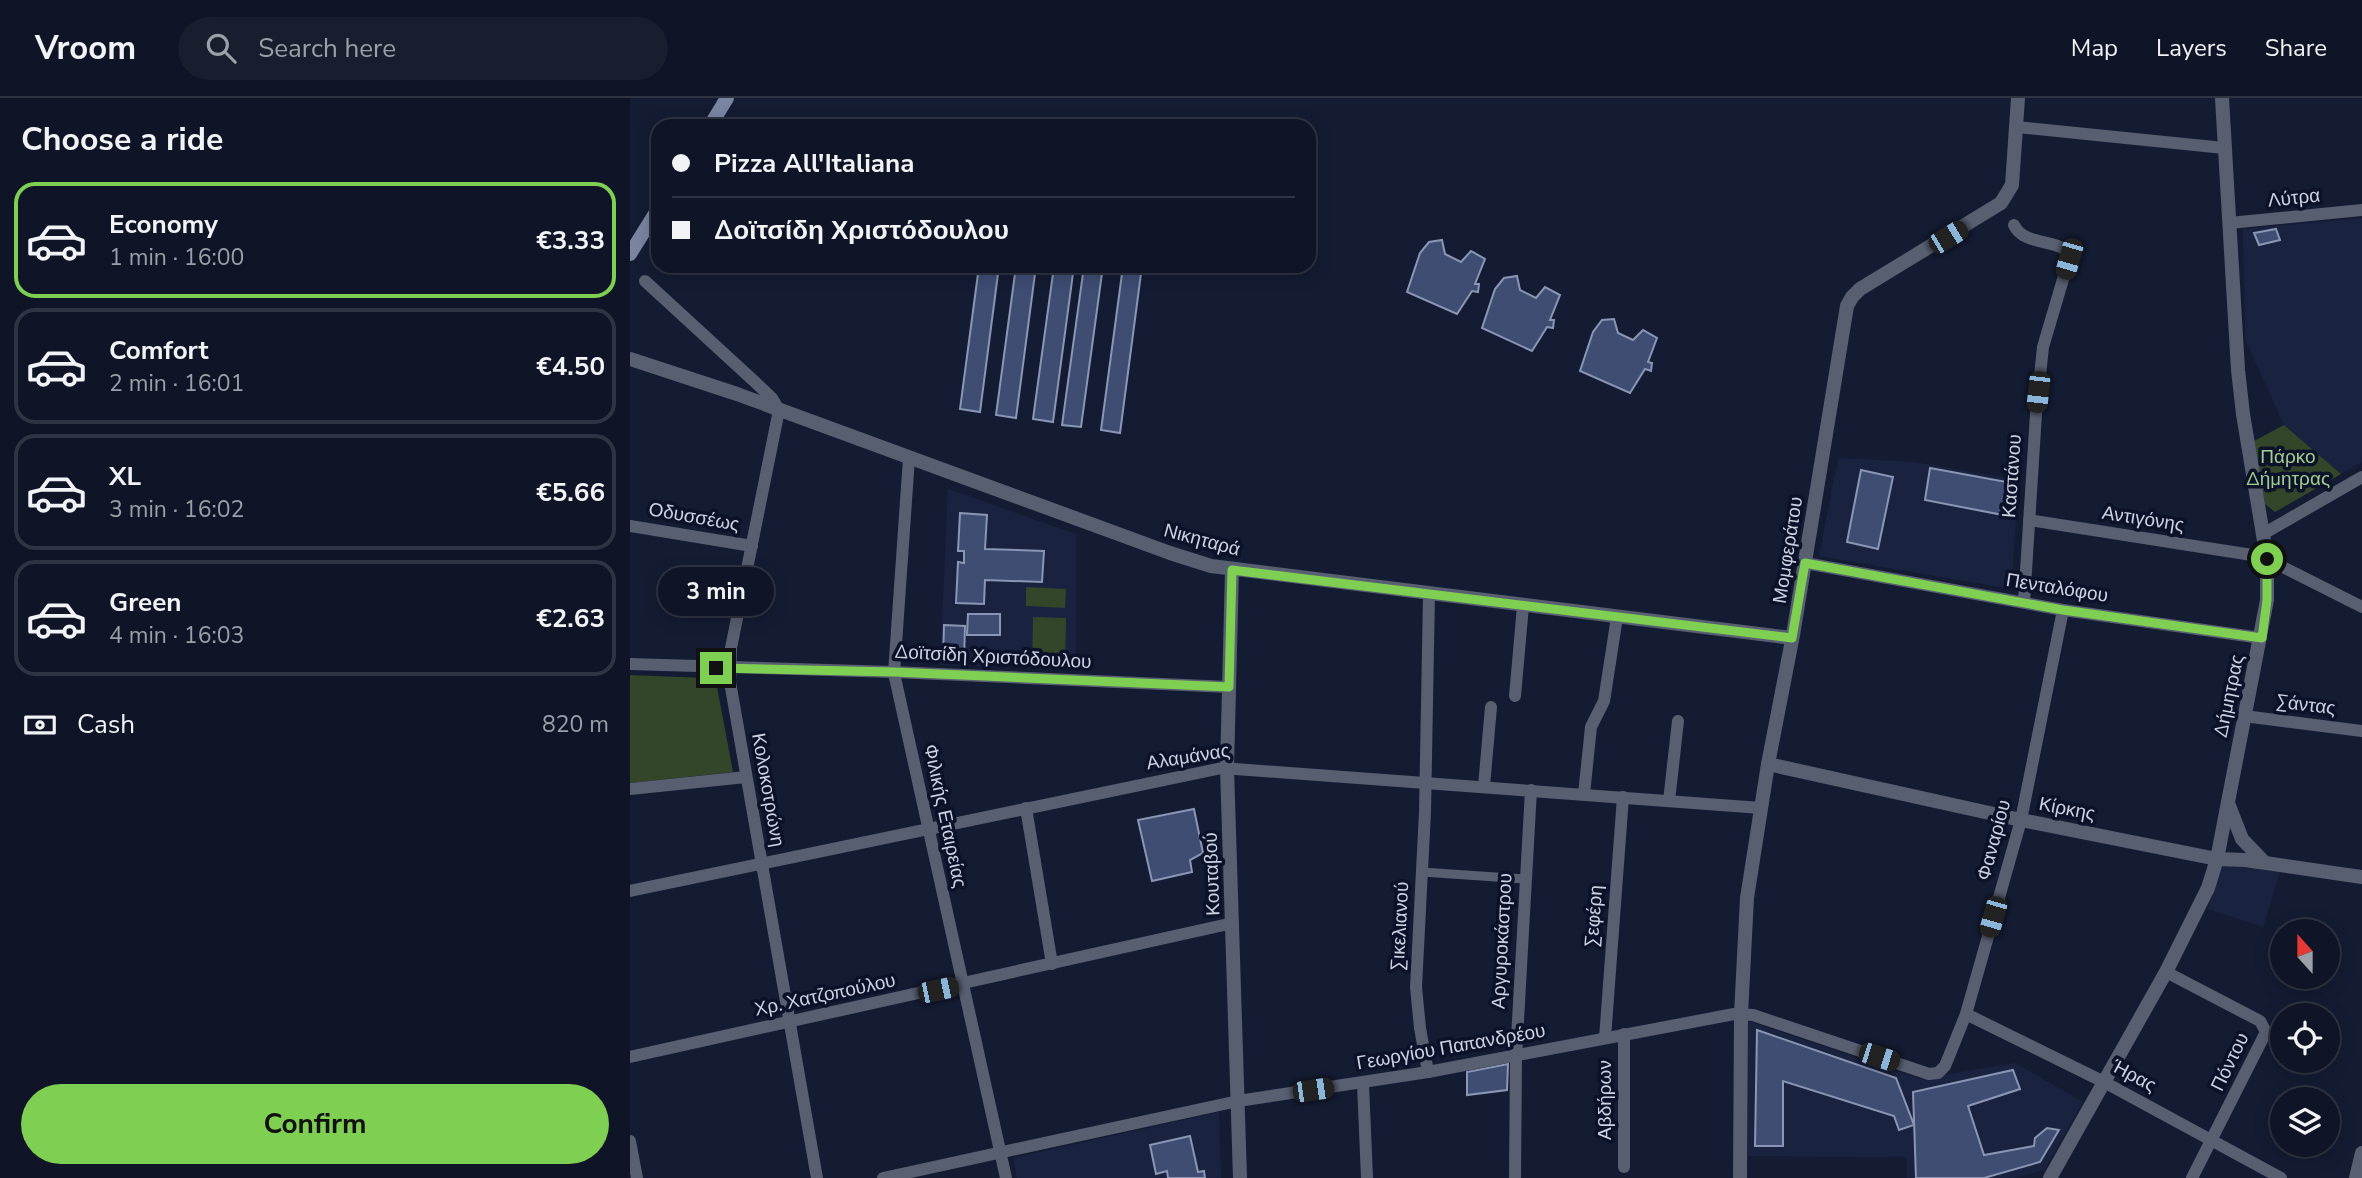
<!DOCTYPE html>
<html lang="en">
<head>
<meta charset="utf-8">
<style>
	body { margin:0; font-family:"Nunito Sans",sans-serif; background:#181e2e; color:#f1f3f6; height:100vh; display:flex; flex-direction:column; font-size:26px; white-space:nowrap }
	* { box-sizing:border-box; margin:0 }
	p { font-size:23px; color:#9b9fa7 }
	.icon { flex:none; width:38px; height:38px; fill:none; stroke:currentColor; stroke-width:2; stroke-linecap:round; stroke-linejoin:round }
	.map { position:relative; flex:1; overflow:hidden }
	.sheet { display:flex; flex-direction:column; background:#0f1526; width:630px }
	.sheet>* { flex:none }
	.hud { position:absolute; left:21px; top:21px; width:665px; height:154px; border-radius:21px; box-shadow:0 4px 18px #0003,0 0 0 2px #2f3443; display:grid; align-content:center; height:154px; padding:0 21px; background:#0f1526 }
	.needle { width:46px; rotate:339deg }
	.fabs { position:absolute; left:1640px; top:821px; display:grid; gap:14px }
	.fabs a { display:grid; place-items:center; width:70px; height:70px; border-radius:50%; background:#0f1526; box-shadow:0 4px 18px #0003,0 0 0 2px #2f3443; font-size:35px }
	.end { position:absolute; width:32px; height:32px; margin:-16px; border:9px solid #7fd052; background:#111; box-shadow:0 0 0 4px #111 }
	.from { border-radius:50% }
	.bubble { position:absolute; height:49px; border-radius:24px; background:#0f1526; box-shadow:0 4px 18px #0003,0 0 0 2px #2f3443; font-size:23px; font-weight:700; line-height:49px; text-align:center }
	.car { position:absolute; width:21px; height:42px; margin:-21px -10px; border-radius:9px; box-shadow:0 0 5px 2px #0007; background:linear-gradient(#222 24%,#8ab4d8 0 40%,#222 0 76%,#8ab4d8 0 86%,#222 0) }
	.hud b { display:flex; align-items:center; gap:24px; height:66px; font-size:26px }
	.hud b+b { border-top:2px solid #2f3443 }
	.hud i { width:18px; height:18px; background:#f1f3f6 }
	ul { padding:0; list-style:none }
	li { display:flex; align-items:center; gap:21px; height:116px; margin:0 14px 10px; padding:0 7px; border:4px solid #2f3443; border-radius:21px }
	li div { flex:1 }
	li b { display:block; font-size:26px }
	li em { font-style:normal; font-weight:700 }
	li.active { border-color:#7fd052 }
	li>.icon { width:63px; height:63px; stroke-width:1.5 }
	h2 { padding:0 21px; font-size:32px; line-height:84px }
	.pay { display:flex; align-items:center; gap:18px; height:77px; padding:0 21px; font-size:26px }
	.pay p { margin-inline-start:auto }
	.button { display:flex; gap:14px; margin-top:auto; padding:14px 21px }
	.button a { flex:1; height:80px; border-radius:42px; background:#7fd052; color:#111; font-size:28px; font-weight:700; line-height:80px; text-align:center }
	header { display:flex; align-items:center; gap:42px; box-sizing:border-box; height:98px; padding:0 35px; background:#0f1526; border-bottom:2px solid #2f3443 }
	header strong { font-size:33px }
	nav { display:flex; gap:38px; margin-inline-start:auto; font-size:24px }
	.search { width:490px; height:63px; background:#181e2e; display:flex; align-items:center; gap:18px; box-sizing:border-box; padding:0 24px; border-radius:38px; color:#9b9fa7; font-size:26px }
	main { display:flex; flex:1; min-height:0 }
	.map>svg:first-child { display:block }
</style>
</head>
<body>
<header>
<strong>Vroom</strong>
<div class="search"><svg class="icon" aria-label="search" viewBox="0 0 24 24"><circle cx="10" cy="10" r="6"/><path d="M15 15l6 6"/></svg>Search here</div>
<nav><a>Map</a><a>Layers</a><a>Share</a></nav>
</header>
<main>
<section class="sheet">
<h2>Choose a ride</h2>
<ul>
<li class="active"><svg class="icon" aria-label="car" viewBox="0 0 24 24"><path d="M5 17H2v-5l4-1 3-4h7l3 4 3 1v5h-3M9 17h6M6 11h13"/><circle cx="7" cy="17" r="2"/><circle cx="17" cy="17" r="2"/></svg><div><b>Economy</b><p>1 min · 16:00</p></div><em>€3.33</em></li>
<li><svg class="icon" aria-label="car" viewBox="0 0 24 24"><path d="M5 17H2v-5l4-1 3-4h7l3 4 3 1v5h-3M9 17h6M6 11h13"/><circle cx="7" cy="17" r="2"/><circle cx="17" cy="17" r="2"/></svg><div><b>Comfort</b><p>2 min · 16:01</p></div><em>€4.50</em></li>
<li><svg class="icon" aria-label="car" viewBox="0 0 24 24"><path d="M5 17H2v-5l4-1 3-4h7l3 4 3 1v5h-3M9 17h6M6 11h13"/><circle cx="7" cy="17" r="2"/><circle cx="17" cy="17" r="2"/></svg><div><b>XL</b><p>3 min · 16:02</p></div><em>€5.66</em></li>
<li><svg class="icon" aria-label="car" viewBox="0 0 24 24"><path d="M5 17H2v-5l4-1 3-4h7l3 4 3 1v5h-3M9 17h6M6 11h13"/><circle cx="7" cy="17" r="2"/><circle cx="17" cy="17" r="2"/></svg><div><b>Green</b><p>4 min · 16:03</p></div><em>€2.63</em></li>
</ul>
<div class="pay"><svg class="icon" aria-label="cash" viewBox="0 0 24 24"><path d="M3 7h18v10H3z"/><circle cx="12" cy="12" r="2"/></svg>Cash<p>820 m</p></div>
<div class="button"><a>Confirm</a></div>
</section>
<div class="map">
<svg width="1732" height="1080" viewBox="0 0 1732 1080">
	<rect width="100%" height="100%" fill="#141c33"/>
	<g fill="#192340">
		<polygon points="1732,120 1732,364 1711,376 1654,327 1615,241 1613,131"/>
		<polygon points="1208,360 1283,364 1389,382 1381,491 1189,458"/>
		<polygon points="318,391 446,436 446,571 397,570 389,562 371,562 366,569 310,567"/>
		<polygon points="1592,767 1650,774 1633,829 1578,811"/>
		<polygon points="1118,923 1290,981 1385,965 1453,1004 1414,1072 1384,1080 1277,1080 1277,1059 1118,1058"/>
		<polygon points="589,1014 591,1080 387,1080 383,1060"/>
	</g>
	<g fill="#33462a">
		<polygon points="1654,327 1711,376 1645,414 1635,406 1624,343"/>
		<polygon points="396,489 436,491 435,510 396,508"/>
		<polygon points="403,519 436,520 435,568 402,567"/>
		<polygon points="0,577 74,580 81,582 87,589 103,674 0,685"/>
	</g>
	<g fill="#3f4d73" stroke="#8a96b3" stroke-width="2">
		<polygon points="1646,131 1650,142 1629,147 1624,135"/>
		<polygon points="812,142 815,156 831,164 841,153 855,161 845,186 849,186 848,194 842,193 827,216 777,194 790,155 799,144"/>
		<polygon points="349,168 369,168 350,314 330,311"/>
		<polygon points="386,168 406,168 386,320 366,317"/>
		<polygon points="424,168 444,168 423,324 403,321"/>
		<polygon points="454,168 473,168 451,329 432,327"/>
		<polygon points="493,168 512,168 490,335 471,332"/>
		<polygon points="887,178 890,192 906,200 915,189 930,197 920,222 924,222 923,230 917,229 902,253 852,230 865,191 874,180"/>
		<polygon points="984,221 988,235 1003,242 1013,232 1027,240 1018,264 1022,265 1021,273 1015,271 1000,295 950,273 963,234 972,222"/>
		<polygon points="1300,370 1382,385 1378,418 1295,402"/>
		<polygon points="1231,372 1263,379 1248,451 1217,444"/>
		<polygon points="330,415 357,417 355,451 414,453 412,484 355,482 354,506 326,505 328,464 334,465 334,453 328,453"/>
		<polygon points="338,516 370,516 370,537 337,537"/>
		<polygon points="314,527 335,528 334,562 313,562"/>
		<polygon points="564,711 573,755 560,762 562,774 522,783 508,722"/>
		<polygon points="1127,932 1266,980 1284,1027 1269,1032 1264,1018 1153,983 1153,1048 1125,1048"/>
		<polygon points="878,966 877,992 837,997 837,974"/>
		<polygon points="1383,972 1390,991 1338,1008 1354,1057 1404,1048 1405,1040 1417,1030 1429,1032 1410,1064 1354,1080 1286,1080 1283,994"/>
		<polygon points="560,1038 568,1074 574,1073 575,1080 538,1080 537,1073 526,1076 520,1047"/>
	</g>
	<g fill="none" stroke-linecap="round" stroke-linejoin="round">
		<polyline stroke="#585f71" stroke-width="9" points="792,774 895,781"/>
		<g stroke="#585f71" stroke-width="12">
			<polyline points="1387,29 1594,50"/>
			<polyline points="1599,125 1732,112"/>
			<path d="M1384,127C1395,151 1437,138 1439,161L1413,249L1406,316L1394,504"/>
			<polyline points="15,183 125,284 142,300 149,312 101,550 100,584 187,1080"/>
			<polyline points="279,360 264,575 376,1080"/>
			<polyline points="1399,422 1622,457 1637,461 1732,509"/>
			<polyline points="0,428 122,448"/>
			<polyline points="1633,436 1732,379"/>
			<polyline points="1175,465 1433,512 1631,540"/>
			<polyline points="0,566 264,574 599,589"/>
			<polyline points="885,598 893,508"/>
			<polyline points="1614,618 1732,633"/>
			<polyline points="854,688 861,609"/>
			<polyline points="0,691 116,679"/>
			<polyline points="954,696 961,629 974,603 987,519"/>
			<polyline points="1039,703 1048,623"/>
			<polyline points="396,710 422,866"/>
			<polyline points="0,793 592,670 1131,710"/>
			<polyline points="1536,874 1630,923 1636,934 1562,1080"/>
			<polyline points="1336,916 1474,984 1651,1080"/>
			<polyline points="975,940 993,699"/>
			<polyline points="0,959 603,825"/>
			<polyline points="798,974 790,930 786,889 795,714 799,496"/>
			<polyline points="733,986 737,1080"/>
			<polyline points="0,1043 7,1080"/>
			<polyline points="994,1069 994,936"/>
			<polyline points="253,1080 608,1003 798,974 1104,916 1123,917 1299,976 1308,975 1315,968 1336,916 1391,722 1433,512"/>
			<polyline points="885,1080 886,958 901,692"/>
		</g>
		<g stroke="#585f71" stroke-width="14">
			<polyline points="0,261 107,296 540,455 581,468 1162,540"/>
			<polyline points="602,472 597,670 610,1080"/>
			<polyline points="1138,666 1391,722 1587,761 1615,762 1732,779"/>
			<polyline points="1598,705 1612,741 1634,764"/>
			<polyline points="1110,1080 1111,916 1117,800 1138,666 1163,537 1217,208 1222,199 1230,191 1371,105 1382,87 1388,0"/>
			<polyline points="1420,1080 1536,874 1578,790 1587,761 1637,502 1637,461 1613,316 1608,272 1592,0"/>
			<polyline points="1726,1080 1732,1055"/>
		</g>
		<g stroke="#7a85a2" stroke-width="14">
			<polyline points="80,28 97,0"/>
			<polyline points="0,156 28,111"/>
		</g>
	</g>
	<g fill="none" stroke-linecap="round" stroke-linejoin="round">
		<polyline stroke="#7fd052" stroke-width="9" points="86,570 264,574 599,589 602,472 1162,540 1175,465 1433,512 1632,540 1637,502 1637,461"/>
	</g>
	<g text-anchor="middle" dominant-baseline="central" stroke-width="7" stroke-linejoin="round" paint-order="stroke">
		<g font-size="19" fill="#cdd3e3" stroke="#0b1229">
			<text transform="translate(1664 100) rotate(-6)">Λύτρα</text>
			<text transform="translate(1382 378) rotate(-86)">Καστάνου</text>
			<text transform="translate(64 419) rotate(10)">Οδυσσέως</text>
			<text transform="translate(1513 421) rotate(9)">Αντιγόνης</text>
			<text transform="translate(572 442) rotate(15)">Νικηταρά</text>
			<text transform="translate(1158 452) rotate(-81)">Μομφεράτου</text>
			<text transform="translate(1427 490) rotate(9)">Πενταλόφου</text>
			<text transform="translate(363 559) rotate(3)">Δοϊτσίδη Χριστόδουλου</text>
			<text transform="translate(1599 598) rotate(-78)">Δήμητρας</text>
			<text transform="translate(1676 607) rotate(7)">Σάντας</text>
			<text transform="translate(558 659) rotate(-9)">Αλαμάνας</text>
			<text transform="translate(138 692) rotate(80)">Κολοκοτρώνη</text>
			<text transform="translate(1437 711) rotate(11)">Κίρκης</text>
			<text transform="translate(315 718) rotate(78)">Φιλικής Εταιρείας</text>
			<text transform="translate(1364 742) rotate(-75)">Φαναρίου</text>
			<text transform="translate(582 776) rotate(-92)">Κουταβού</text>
			<text transform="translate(964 818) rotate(-86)">Σεφέρη</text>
			<text transform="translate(770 828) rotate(-87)">Σικελιανού</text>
			<text transform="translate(872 843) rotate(-87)">Αργυροκάστρου</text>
			<text transform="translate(195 897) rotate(-12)">Χρ. Χατζοπούλου</text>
			<text transform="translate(821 949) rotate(-10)">Γεωργίου Παπανδρέου</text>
			<text transform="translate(1600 964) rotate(-64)">Πόντου</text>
			<text transform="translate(1504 978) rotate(28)">Ήρας</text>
			<text transform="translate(975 1002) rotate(-90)">Αβδήρων</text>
		</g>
		<g font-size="19" fill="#a2cd8e" stroke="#0b1229">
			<text x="1658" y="359">Πάρκο<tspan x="1658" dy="22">Δήμητρας</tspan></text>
		</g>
	</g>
</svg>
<div class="fabs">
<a><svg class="needle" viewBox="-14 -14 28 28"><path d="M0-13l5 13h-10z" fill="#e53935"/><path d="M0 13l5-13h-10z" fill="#9b9fa7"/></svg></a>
<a><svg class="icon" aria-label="locate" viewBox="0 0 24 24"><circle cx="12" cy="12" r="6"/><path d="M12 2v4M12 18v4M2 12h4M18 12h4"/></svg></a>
<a><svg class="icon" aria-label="layers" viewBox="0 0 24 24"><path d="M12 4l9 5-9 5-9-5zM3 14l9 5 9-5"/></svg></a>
</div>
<i class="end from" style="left:1637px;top:461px"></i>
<i class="end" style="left:86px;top:570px"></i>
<div class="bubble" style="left:28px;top:469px;width:116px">3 min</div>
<i class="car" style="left:1318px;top:139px;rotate:59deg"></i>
<i class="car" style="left:1439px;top:161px;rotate:196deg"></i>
<i class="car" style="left:1408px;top:294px;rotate:186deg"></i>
<i class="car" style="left:1363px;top:819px;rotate:196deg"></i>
<i class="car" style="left:308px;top:892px;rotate:78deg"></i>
<i class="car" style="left:1249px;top:959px;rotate:108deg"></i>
<i class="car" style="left:683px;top:992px;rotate:82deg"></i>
<div class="hud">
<b><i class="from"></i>Pizza All'Italiana</b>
<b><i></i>Δοϊτσίδη Χριστόδουλου</b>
</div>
</div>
</main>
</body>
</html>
